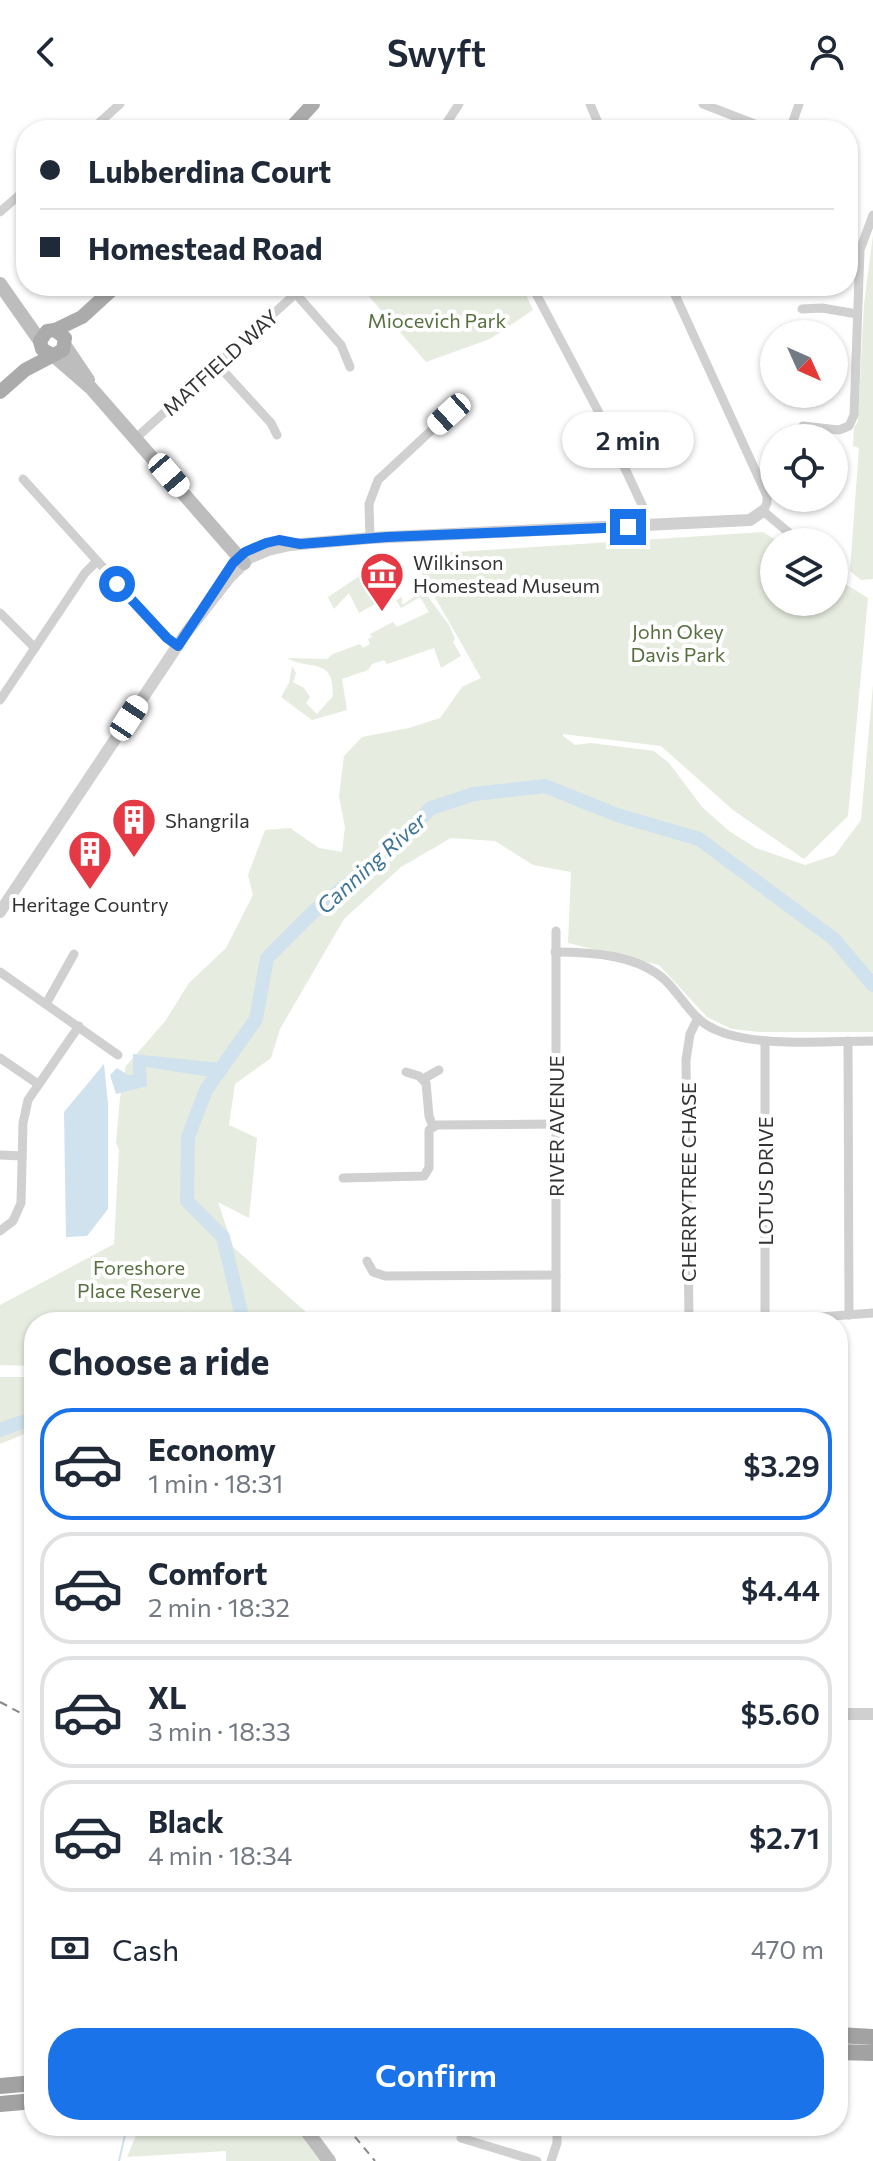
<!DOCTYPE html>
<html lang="en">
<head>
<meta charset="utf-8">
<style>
	body { margin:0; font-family:Commissioner,sans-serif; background:#f6f6f7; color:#1f2937; height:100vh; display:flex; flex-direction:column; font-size:30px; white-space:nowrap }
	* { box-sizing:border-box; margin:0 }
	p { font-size:26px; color:#747a83 }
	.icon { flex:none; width:44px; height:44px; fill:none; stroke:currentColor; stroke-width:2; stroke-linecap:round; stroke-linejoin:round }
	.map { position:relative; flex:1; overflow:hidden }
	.drawer { position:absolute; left:24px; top:1208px; width:824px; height:824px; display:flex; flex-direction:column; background:#fff; border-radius:32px; box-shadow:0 2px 6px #0004 }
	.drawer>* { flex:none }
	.banner { position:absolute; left:16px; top:16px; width:842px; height:176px; border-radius:32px; box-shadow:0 2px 6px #0004; display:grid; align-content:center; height:176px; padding:0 24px; background:#fff }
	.needle { width:52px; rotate:135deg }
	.buttons { position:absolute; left:760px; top:216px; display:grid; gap:16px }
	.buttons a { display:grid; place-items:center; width:88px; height:88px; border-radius:50%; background:#fff; box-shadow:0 2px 6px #0004; font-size:40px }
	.end { position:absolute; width:36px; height:36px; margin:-18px; border:10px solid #1a73e8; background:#fff; box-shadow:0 0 0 4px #fff }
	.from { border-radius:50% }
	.bubble { position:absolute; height:56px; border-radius:28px; background:#fff; box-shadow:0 2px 6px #0004; font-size:26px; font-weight:600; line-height:56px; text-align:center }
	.car { position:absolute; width:24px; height:48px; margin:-24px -12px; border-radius:10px; box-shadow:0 0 6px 2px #0007; background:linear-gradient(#fff 24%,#345 0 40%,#fff 0 76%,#345 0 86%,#fff 0) }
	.banner b { display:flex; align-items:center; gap:28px; height:76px; font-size:30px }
	.banner b+b { border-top:2px solid #e0e1e3 }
	.banner i { width:20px; height:20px; background:#1f2937 }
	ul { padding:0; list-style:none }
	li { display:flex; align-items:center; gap:24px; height:112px; margin:0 16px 12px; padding:0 8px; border:4px solid #e0e1e3; border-radius:32px }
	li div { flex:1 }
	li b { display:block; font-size:30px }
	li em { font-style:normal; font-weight:600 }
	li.current { border-color:#1a73e8 }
	li>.icon { width:72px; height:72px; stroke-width:1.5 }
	h2 { padding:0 24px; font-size:36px; line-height:96px }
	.pay { display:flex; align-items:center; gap:20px; height:88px; padding:0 24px; font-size:30px }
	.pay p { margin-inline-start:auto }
	.primary-button { display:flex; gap:16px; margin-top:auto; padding:16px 24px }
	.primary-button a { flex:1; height:92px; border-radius:32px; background:#1a73e8; color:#fff; font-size:32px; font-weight:600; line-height:92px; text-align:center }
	header { display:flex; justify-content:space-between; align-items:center; height:104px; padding:0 24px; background:#fff; font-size:36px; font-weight:600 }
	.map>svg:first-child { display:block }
</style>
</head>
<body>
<header><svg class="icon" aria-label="back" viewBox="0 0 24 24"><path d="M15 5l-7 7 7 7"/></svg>Swyft<svg class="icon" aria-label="person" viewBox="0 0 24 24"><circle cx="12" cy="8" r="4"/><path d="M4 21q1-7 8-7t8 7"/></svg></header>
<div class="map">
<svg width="873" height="2057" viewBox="0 0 873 2057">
	<rect width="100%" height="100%" fill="#fff"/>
	<g fill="#e6ecdf">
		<polygon points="873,131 873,475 861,476 850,467 859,344 853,342 854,324 858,317 864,200"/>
		<polygon points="360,182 522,182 533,206 490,235 426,258"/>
		<polygon points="763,428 779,438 774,438 774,498 834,498 834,473 868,494 848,712 804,755 733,706 661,642 563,630 563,632 575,641 591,639 654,647 669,659 702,703 729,727 756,744 805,761 835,751 861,716 873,581 873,928 760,928 732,925 707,913 659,861 568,839 571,768 533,761 495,737 451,734 401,763 344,815 280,925 271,954 235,980 229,1021 257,1034 249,1114 218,1098 233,1143 317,1218 188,1218 185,1206 184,1218 34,1218 34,1262 0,1261 0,1201 114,1140 119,1046 116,1039 120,994 126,962 166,916 189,879 226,844 253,791 248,771 265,726 290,724 319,744 342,748 345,723 339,692 344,652 362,633 409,624 440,614 462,583 481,574 411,451"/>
		<polygon points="373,463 380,472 378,473 381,479 374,492 375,500 359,509 349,489 334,505 328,493"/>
		<path d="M423,486L449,521L455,535L453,538L461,552L441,564L434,544L387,560L384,556L372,560L368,566L342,575L347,606L312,616L281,593L289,579L292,562L296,569L293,578L304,584L310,593L306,599L317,610L333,592C334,552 310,567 287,554L327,555L333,550L360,540L363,544L370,540L368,535L372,533L370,530L393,518L397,523L429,508L420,493L401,504L396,496L402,493V500H404Z"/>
		<polygon points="0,1273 34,1273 34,1326 0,1340"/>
		<polygon points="140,2022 294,2022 320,2057 226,2057 226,2047 127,2053"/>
	</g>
	<g fill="#cfe2ee">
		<polygon points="133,950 221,959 211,973 146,963 147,982 116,990 110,971 117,964 128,971 133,971"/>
		<polygon points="104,960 108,1000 108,1105 87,1132 66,1133 64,1008"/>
	</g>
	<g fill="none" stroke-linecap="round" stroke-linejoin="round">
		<polyline stroke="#cfe2ee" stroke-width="2" points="119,2057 127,2022"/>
		<g stroke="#cfe2ee" stroke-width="14">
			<polyline points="239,1218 241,1208 223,1133 187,1097 188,1033 206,986 256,915 267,854 313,808 385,750 431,704 474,690 545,682 617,711 699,735 834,835 873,881"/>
			<polyline points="0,1326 34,1314"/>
		</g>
		<g stroke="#d0d0d0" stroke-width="9">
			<polyline points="590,0 601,26"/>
			<polyline points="703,0 770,26"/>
			<polyline points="91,26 120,0"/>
			<polyline points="442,26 459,0"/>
			<polyline points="790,26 799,0"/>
			<polyline points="0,108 26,85"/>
			<polyline points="532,182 597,305 644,405 647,422"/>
			<polyline points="671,182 767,392 767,399 763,407 800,438"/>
			<polyline points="296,190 341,241 350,263"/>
			<polyline points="802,205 822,204 857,210"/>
			<polyline points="217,260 271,319 277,331"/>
			<polyline points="803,322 839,326 849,322 854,311 860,146 873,111"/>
			<polyline points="136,334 304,182"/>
			<polyline points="23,375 167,534 178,542"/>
			<polyline points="370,434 369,400 378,376 449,310 466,303"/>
			<polyline points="0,509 35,544"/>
			<polyline points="0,596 85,469 97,457"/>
			<polyline points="556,827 556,1218"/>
			<path d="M555,848C592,848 639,851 666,877C682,893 693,916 714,925C754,944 828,937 873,937"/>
			<polyline points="0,868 118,951"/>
			<polyline points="46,900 74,850"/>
			<polyline points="765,937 765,1217"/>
			<polyline points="848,937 849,1211"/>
			<polyline points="0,954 38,980"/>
			<polyline points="406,968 419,972 426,979 429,1012 433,1023"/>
			<polyline points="423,975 439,966"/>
			<polyline points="0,1051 22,1052"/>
			<polyline points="343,1074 424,1072 429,1064 429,1026 437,1021 556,1020"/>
			<polyline points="0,1127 13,1117 21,1099 23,1019 28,996 79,922"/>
			<polyline points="367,1157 373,1168 385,1172 556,1171"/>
			<polyline points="689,1218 686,956 690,930 698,914"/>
			<polyline points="752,1218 873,1209"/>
			<polyline points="461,2034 537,2057"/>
			<polyline points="551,2057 557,2039 557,2022"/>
		</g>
		<g stroke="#d0d0d0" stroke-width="12">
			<polyline points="0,808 186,529 229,474 249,454 268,446 290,441 370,434 750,416 763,407"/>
			<polyline points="838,1610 873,1610"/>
		</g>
		<g stroke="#bdbdbd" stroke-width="14">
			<polyline points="0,180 40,237"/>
			<polyline points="65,242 88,276"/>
			<polyline points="53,251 91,284 244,459"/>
			<polyline points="303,2022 329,2057"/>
		</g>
		<g stroke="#ababab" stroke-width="14">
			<polyline points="289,26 313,0"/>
			<polyline points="55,226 82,213 116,182"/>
			<polyline points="0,288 25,266 63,246 65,234 55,226 47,227 40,237 42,245 52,251"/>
		</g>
		<g stroke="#a2a2a2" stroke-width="16">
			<polyline points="838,1931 873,1933"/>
			<polyline points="838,1948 873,1949"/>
			<polyline points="0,1982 34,1979"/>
			<polyline points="0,2000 34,1997"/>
		</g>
		<g stroke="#888" stroke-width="2" stroke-dasharray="8 6" stroke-linecap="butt">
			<polyline points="0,1598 34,1616"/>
			<polyline points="346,2022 375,2057"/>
		</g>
	</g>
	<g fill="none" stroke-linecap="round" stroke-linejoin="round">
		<polyline stroke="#1a73e8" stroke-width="10" points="117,480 167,534 178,542 233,459 245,448 266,439 279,436 300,440 387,433 628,423"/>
	</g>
	<defs>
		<g id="museum-pin" transform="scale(2.3)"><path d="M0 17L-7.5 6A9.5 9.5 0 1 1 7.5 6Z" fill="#e63946" stroke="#fff"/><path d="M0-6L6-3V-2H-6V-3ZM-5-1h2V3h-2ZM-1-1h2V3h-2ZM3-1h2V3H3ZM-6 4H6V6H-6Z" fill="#fff"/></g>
		<g id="building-pin" transform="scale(2.3)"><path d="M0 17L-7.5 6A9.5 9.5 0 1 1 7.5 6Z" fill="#e63946" stroke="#fff"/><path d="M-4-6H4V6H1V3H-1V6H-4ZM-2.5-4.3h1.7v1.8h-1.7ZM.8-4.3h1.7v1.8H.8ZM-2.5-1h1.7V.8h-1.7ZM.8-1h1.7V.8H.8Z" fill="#fff"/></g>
	</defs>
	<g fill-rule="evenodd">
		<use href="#museum-pin" x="382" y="470"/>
		<use href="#building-pin" x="134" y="716"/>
		<use href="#building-pin" x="90" y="748"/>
	</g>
	<g text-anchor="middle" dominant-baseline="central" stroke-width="8" stroke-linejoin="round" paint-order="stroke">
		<g font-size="20" fill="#56703f" stroke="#fff">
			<text x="437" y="216">Miocevich Park</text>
			<text x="678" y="527">John Okey<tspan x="678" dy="23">Davis Park</tspan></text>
			<text x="139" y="1163">Foreshore<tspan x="139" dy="23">Place Reserve</tspan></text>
		</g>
		<g font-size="20" fill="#333" stroke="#fff">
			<text transform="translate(220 258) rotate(-42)">MATFIELD WAY</text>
			<text transform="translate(556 1022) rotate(-90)">RIVER AVENUE</text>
			<text transform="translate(765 1077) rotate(-90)">LOTUS DRIVE</text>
			<text transform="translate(688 1078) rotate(-90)">CHERRYTREE CHASE</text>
		</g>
		<g font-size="20" fill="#333" stroke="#fff" text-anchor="start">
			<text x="413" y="458">Wilkinson<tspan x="413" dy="23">Homestead Museum</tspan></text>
			<text x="165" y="716">Shangrila</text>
			<text x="90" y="800" text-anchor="middle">Heritage Country</text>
		</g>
		<g font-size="22" font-style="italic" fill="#3f7597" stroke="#fff">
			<text transform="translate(371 759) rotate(-42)">Canning River</text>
		</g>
	</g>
</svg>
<div class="buttons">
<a><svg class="needle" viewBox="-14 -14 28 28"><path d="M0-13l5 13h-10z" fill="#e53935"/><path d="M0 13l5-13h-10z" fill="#747a83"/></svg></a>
<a><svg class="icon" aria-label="locate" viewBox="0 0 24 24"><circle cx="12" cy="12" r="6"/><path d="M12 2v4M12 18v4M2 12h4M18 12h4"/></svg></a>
<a><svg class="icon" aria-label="layers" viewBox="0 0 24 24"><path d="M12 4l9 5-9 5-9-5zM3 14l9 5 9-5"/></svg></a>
</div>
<i class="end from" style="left:117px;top:480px"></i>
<i class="end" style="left:628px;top:423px"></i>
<div class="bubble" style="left:562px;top:308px;width:132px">2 min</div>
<i class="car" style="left:449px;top:310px;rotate:228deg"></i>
<i class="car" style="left:169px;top:371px;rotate:139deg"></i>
<i class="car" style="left:129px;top:614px;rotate:33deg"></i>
<div class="banner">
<b><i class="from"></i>Lubberdina Court</b>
<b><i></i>Homestead Road</b>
</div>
<section class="drawer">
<h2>Choose a ride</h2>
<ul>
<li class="current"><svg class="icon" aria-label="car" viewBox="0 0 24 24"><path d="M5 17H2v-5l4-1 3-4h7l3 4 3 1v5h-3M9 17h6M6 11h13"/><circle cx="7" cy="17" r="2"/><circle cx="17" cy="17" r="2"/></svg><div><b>Economy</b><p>1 min · 18:31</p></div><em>$3.29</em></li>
<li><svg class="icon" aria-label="car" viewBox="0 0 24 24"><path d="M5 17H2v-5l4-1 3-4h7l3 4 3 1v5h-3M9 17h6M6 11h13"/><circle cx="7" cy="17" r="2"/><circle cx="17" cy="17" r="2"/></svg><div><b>Comfort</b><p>2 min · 18:32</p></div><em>$4.44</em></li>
<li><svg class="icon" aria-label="car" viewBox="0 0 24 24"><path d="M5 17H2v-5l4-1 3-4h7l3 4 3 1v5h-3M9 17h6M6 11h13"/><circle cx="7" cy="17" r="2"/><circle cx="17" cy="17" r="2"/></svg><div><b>XL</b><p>3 min · 18:33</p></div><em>$5.60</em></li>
<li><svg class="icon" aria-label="car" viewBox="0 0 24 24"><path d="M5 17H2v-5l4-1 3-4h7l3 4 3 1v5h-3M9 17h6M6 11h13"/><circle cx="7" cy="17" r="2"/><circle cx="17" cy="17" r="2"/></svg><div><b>Black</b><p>4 min · 18:34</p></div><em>$2.71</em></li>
</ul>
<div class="pay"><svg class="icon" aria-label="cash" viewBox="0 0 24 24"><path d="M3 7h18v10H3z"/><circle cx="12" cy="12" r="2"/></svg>Cash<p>470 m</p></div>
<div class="primary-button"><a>Confirm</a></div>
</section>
</div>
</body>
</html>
